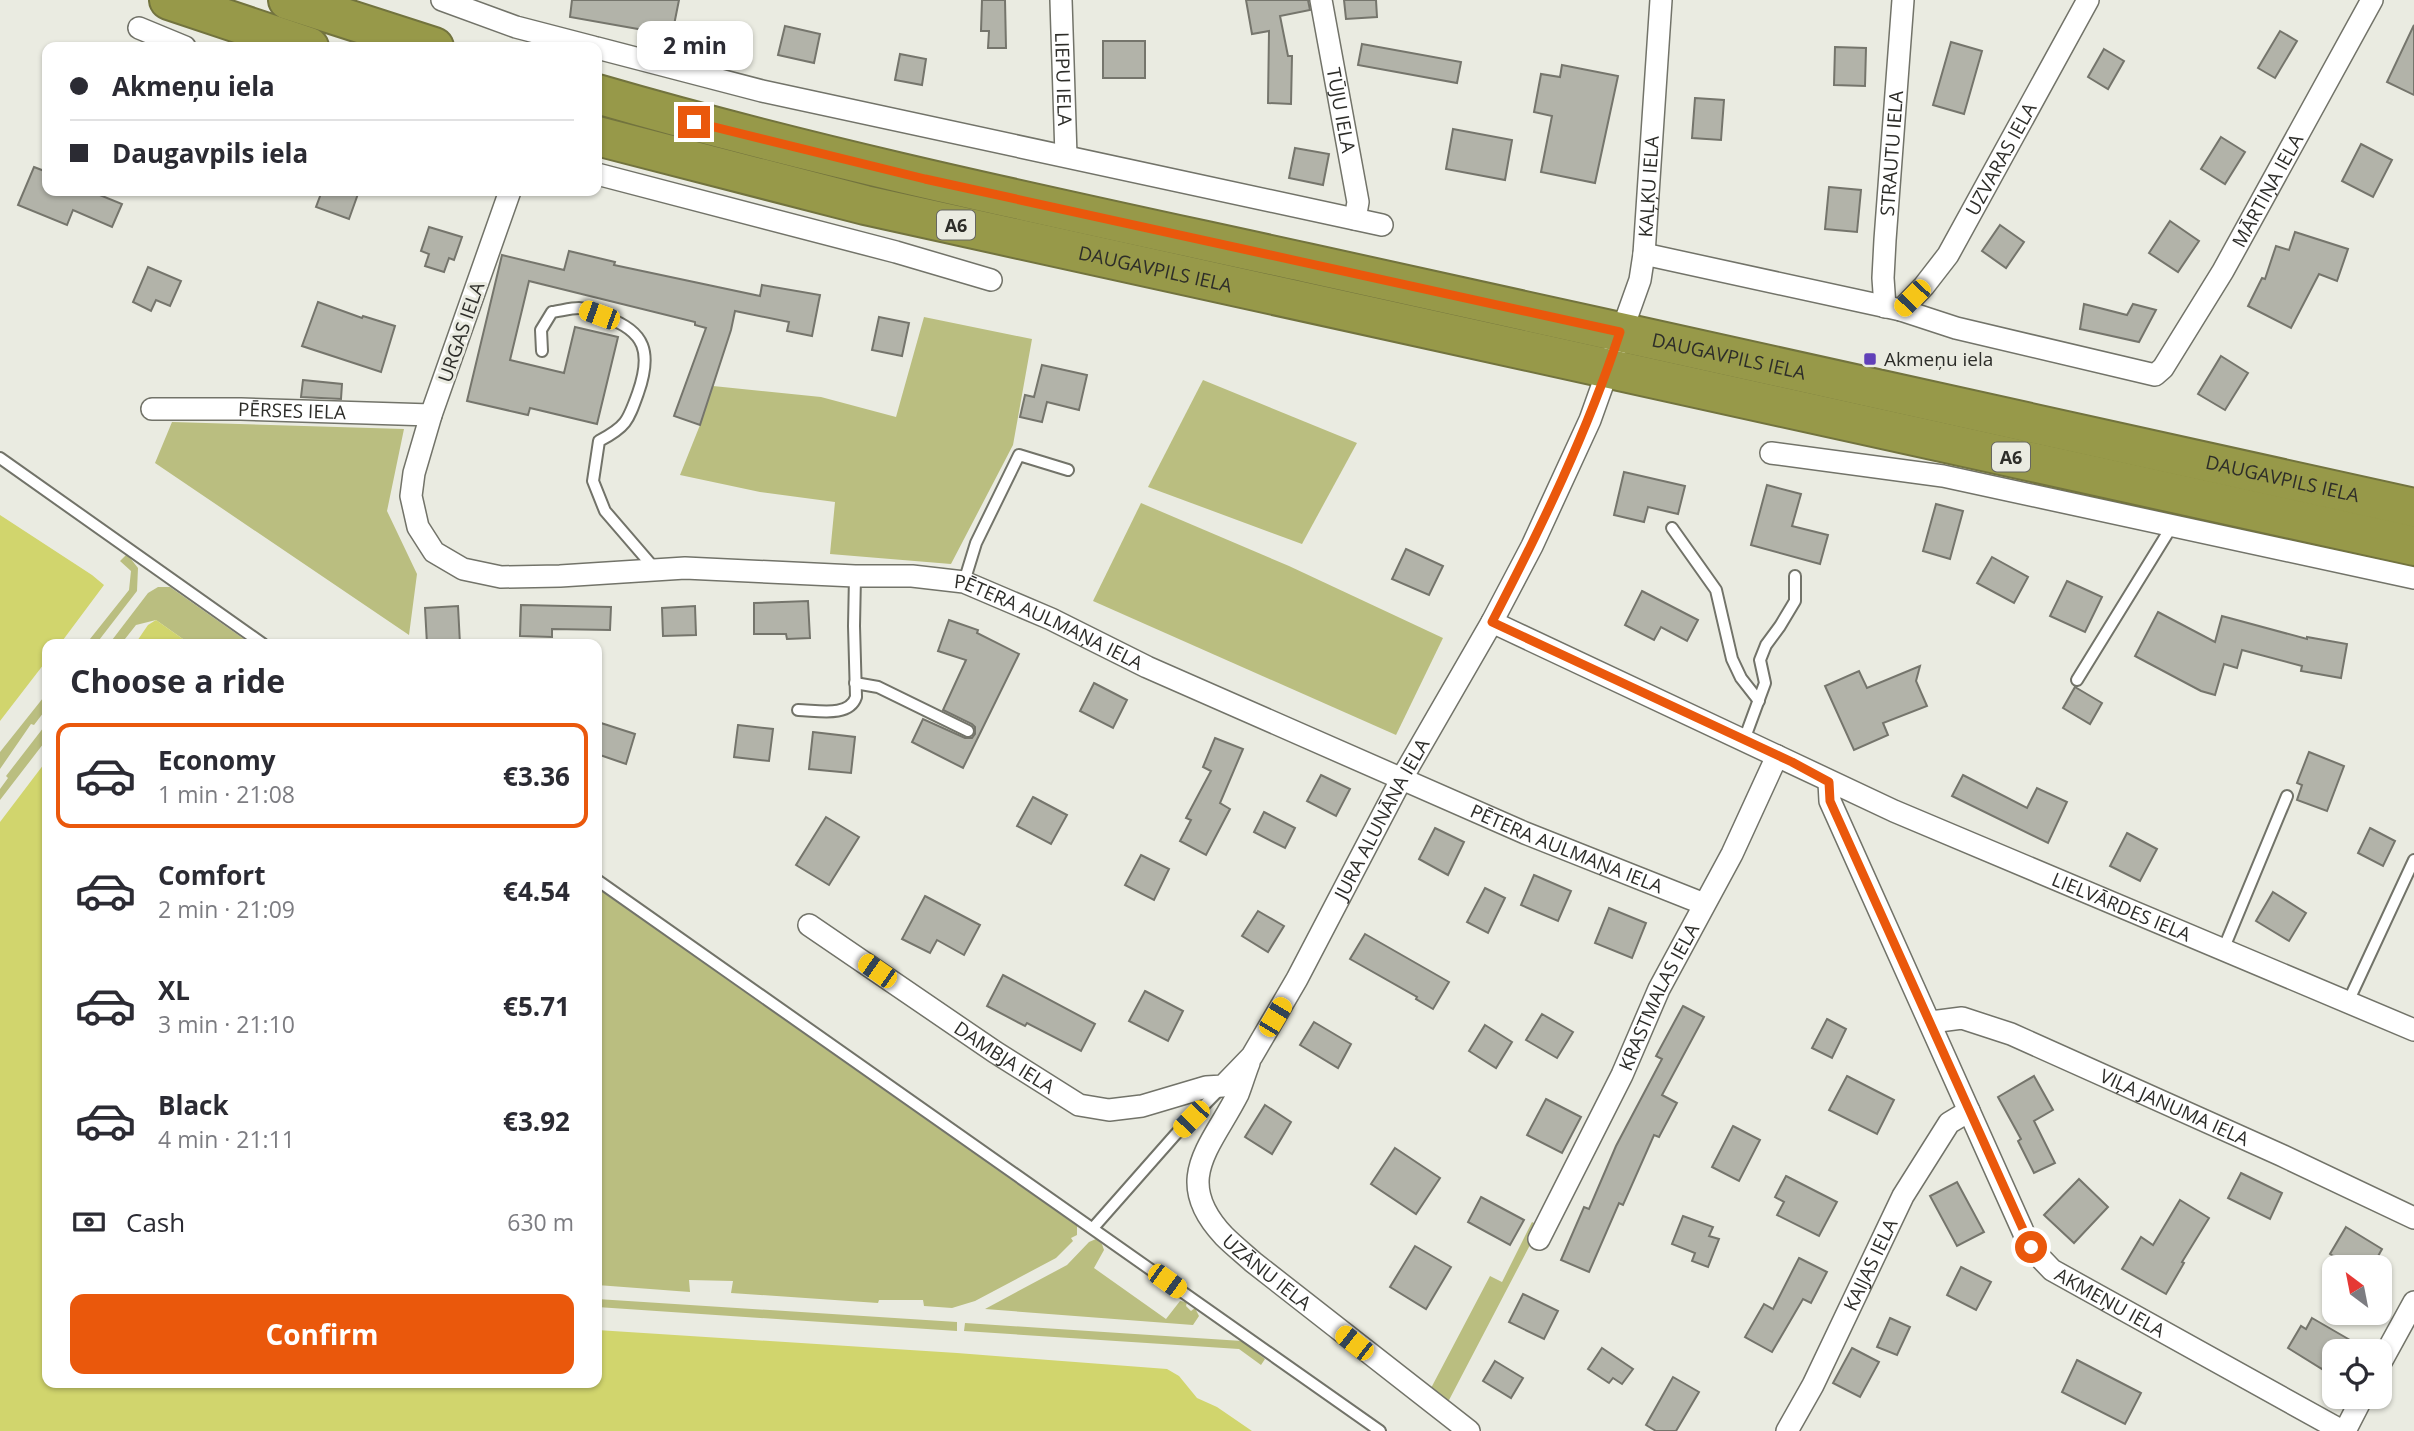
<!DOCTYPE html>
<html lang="en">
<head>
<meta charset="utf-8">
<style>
	body { margin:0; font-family:"Open Sans",sans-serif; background:#f7f7f7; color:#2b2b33; height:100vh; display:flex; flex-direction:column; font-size:26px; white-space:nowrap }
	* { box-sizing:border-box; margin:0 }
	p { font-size:23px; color:#7c7c81 }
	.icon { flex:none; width:38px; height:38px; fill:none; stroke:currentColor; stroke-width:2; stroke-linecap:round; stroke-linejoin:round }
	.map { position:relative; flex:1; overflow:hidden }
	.sheet { position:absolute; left:42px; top:639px; width:560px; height:749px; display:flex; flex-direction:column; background:#fff; border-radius:14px; box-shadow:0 2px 5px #0004 }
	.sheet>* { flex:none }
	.banner { position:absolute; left:42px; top:42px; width:560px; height:154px; border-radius:14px; box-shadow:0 2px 5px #0004; display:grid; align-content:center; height:154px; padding:0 28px; background:#fff }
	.needle { width:46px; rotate:328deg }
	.tools { position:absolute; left:2322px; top:1255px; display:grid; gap:14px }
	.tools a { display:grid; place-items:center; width:70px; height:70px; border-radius:14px; background:#fff; box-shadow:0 2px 5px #0004; font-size:35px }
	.end { position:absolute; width:32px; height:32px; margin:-16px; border:9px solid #ea580c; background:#fff; box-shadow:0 0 0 4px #fff }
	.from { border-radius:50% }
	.bubble { position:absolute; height:49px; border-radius:14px; background:#fff; box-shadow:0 2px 5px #0004; font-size:23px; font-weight:700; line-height:49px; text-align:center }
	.car { position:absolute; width:21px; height:42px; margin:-21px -10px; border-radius:9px; box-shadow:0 0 5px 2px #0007; background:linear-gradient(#f5c518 24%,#345 0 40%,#f5c518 0 76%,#345 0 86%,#f5c518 0) }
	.banner b { display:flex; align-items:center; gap:24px; height:66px; font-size:26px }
	.banner b+b { border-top:2px solid #e1e1e2 }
	.banner i { width:18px; height:18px; background:#2b2b33 }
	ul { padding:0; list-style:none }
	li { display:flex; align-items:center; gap:21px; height:105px; margin:0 14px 10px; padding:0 14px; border:4px solid transparent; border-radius:14px }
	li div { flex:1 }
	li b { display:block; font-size:26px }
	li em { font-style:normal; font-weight:700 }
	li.selected { border-color:#ea580c }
	li>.icon { width:63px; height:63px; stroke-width:1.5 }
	h2 { padding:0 28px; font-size:32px; line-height:84px }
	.pay { display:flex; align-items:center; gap:18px; height:77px; padding:0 28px; font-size:26px }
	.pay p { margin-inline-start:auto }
	.cta { display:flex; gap:14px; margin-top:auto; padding:14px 28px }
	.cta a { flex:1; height:80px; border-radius:14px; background:#ea580c; color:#fff; font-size:28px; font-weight:700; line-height:80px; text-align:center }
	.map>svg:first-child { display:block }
</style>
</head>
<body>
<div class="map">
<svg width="2414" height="1431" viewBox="0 0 2414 1431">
	<rect width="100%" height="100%" fill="#eaebe1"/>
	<g fill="#babe80">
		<polygon points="924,317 1032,339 1013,445 951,564 830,554 835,502 760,492 680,475 700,425 713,386 821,397 896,417"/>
		<polygon points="1203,380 1357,443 1302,544 1148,487"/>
		<polygon points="172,422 404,429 387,511 417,574 409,635 155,463"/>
		<polygon points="1141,503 1289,566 1443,638 1396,735 1093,601"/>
		<polygon points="127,554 138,568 137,591 96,644 86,644 129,590 131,571 120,561"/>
		<polygon points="158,587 170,587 251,644 190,644 156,620 136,625 121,644 109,644 148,593"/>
		<polygon points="47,693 47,708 34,725 31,724 0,769 0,752"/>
		<polygon points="47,723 47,739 0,800 0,789 8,778 6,776"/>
		<polygon points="597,888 1077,1226 1077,1235 1071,1238 1073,1241 1056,1258 975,1301 952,1308 924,1306 923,1300 879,1300 878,1303 731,1293 733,1281 689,1280 690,1292 597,1285"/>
		<polygon points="1532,1222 1540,1226 1448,1402 1430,1390 1490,1276 1502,1282"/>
		<polygon points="1096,1239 1102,1244 1104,1250 1094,1268 1166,1319 1180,1301 1187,1302 1186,1306 1191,1311 1195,1308 1199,1316 1193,1325 985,1309 1067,1265 1089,1242"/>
		<polygon points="597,1299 957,1322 957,1331 597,1307"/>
		<polygon points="965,1323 1242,1341 1265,1359 1261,1365 1239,1349 964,1331"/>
	</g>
	<g fill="#d1d56d">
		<polygon points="0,515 92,575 104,585 60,644 47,644 47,660 0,721"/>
		<polygon points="156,620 190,644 135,644 148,625"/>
		<polygon points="47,760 47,1382 597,1382 597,1330 957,1353 1167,1369 1179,1376 1197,1398 1217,1407 1252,1431 0,1431 0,822"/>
	</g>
	<g fill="#b2b3a9" stroke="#75756c" stroke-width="2">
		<polygon points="572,0 679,0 672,35 570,17"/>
		<polygon points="982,0 1005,0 1006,48 988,48 989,31 981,31"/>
		<polygon points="1246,0 1308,0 1310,10 1280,16 1288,56 1292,56 1291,104 1268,103 1269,31 1252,34"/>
		<polygon points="1344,0 1376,0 1377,17 1346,19"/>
		<polygon points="2414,25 2414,95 2387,82"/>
		<polygon points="785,26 820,34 814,63 778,55"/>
		<polygon points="2280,31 2297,41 2275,78 2258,68"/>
		<rect x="1103" y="41" width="42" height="37"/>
		<polygon points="1951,42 1982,51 1964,114 1933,105"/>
		<polygon points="1362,44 1461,62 1457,83 1358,65"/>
		<polygon points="1835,47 1866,48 1865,86 1834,85"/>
		<polygon points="2104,49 2124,61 2108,89 2088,77"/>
		<polygon points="900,54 926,59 922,85 895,80"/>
		<polygon points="1562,65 1618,76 1595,183 1541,172 1552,116 1534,112 1541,74 1560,77"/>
		<polygon points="1695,98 1724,100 1721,140 1692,138"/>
		<polygon points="1453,129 1512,140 1505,180 1446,169"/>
		<polygon points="2221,137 2245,152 2225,184 2201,169"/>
		<polygon points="2361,144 2392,160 2373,197 2342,181"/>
		<polygon points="1295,148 1329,154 1323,185 1289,178"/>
		<polygon points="34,167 47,172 47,191 90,191 122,204 112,227 73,210 67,225 18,205"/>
		<polygon points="1829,187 1861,190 1857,232 1825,229"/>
		<polygon points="322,191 359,191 349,219 316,207"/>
		<polygon points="2170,221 2199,241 2178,272 2149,253"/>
		<polygon points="2000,225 2024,242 2006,268 1982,251"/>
		<polygon points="429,227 462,237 454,260 449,258 444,272 425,266 429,254 421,251"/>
		<polygon points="2295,232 2348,249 2337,281 2319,274 2291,328 2248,306 2262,278 2265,279 2276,246 2289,250"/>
		<polygon points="569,251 615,262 614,265 760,296 762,285 820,295 812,336 787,331 789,322 735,311 731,330 700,425 674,416 706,328 695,325 695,322 529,281 510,360 564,373 575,327 618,337 597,424 530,408 528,415 467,401 502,255 564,270"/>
		<polygon points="148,267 181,281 170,306 156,300 151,311 133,302"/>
		<polygon points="318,302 362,318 363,316 395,326 381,372 302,346"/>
		<polygon points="2084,304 2127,315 2133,304 2156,310 2139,342 2080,329"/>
		<polygon points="879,317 909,323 902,356 872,350"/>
		<polygon points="2221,356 2248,373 2225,410 2198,394"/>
		<polygon points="1042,365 1087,375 1079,410 1047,402 1042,422 1020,417 1025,395 1034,397"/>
		<polygon points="303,380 342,384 341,399 301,397"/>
		<polygon points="1624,472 1685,486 1678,514 1648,507 1644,522 1614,515"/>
		<polygon points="1767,485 1801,494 1792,526 1828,535 1820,564 1751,545"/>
		<polygon points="1936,504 1963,511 1950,559 1923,551"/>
		<polygon points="1406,549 1443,566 1429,595 1392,579"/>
		<polygon points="1992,557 2028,577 2014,603 1977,583"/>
		<polygon points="2067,581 2102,597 2085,632 2050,616"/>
		<polygon points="1642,591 1698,620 1687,641 1661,627 1654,640 1625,625"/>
		<polygon points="808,601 810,638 787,639 786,634 754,634 754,603"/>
		<polygon points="521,605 611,607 610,630 552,629 552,637 520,636"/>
		<polygon points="458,606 460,644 427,644 425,608"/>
		<polygon points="695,606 696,635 663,636 662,608"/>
		<polygon points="2158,612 2215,642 2222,616 2307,639 2307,637 2347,644 2341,678 2301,671 2302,666 2242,650 2237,668 2224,664 2215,695 2201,691 2135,656"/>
		<polygon points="949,620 978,630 977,633 1019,654 963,768 912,742 923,719 965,738 972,738 975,734 975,727 972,724 943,710 966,660 938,651"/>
		<polygon points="1920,666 1916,681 1927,706 1883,723 1888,735 1854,750 1825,686 1859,671 1867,688"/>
		<polygon points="1094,683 1127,700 1113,728 1080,711"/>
		<polygon points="2075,687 2102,703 2090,724 2063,708"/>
		<polygon points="601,723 635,734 626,764 597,754 597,735"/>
		<polygon points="738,725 773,729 769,761 734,757"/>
		<polygon points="813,732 855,737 851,773 809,769"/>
		<polygon points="1215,738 1243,749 1220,803 1230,809 1206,855 1180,841 1191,820 1186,818 1211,771 1203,767"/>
		<polygon points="2309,752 2344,766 2327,811 2297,800 2302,785 2297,783"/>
		<polygon points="1321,775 1350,789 1336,816 1307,801"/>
		<polygon points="1963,775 2027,808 2037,788 2067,802 2048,843 1952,796"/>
		<polygon points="1033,797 1067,815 1051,844 1017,826"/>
		<polygon points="1264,812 1295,828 1285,848 1254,832"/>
		<polygon points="826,817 859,837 829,885 796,865"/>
		<polygon points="1435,828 1464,842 1448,875 1419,859"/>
		<polygon points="2370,828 2395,841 2383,866 2358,853"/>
		<polygon points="2127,833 2157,849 2140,881 2110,866"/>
		<polygon points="1141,855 1169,869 1154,900 1125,885"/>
		<polygon points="1534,875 1571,891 1558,921 1521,905"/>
		<polygon points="1485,888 1505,898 1488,933 1467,922"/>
		<polygon points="2273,892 2306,913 2289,941 2256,921"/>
		<polygon points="925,896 980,925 964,955 937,940 930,953 902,939"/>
		<polygon points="1609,908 1646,923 1632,958 1595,943"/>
		<polygon points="1258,911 1284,926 1268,952 1242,936"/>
		<polygon points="1365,934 1449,982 1433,1009 1416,999 1417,997 1350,959"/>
		<polygon points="1003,975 1095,1024 1081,1051 1027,1023 1025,1026 987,1006"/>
		<polygon points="1145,991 1183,1011 1168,1041 1129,1021"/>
		<polygon points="1683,1006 1704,1017 1662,1095 1677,1103 1659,1137 1654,1135 1623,1205 1619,1203 1589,1272 1561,1260 1584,1207 1589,1209 1616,1146 1662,1059 1656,1056"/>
		<polygon points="1542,1014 1573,1032 1557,1058 1526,1040"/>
		<polygon points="1827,1019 1846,1029 1832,1058 1812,1048"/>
		<polygon points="1314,1022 1351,1044 1338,1068 1300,1045"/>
		<polygon points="1485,1025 1512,1042 1496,1068 1469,1051"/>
		<polygon points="1847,1076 1894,1100 1877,1134 1829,1110"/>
		<polygon points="2034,1076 2053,1110 2034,1121 2055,1163 2034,1173 2018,1141 2021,1139 1998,1097"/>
		<polygon points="1546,1099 1581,1117 1562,1153 1527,1135"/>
		<polygon points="1265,1105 1291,1122 1272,1154 1245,1137"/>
		<polygon points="1733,1126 1760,1140 1739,1181 1712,1167"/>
		<polygon points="1395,1148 1440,1178 1416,1214 1371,1184"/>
		<polygon points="2241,1173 2282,1193 2270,1219 2228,1198"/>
		<polygon points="1786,1176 1837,1202 1819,1236 1777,1215 1784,1202 1775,1197"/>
		<polygon points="2079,1179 2108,1207 2074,1243 2044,1215"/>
		<polygon points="1957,1182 1984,1232 1957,1246 1930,1196"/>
		<polygon points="1481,1197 1524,1220 1510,1245 1468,1222"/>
		<polygon points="2180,1200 2209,1218 2182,1262 2184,1263 2166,1294 2122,1269 2141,1237 2153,1245"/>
		<polygon points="1683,1216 1713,1227 1709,1236 1719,1239 1708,1267 1692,1261 1695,1253 1672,1244"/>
		<polygon points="2346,1227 2382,1249 2372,1267 2353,1267 2330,1254"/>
		<polygon points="1415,1246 1451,1267 1426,1309 1390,1287"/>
		<polygon points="1799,1258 1827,1272 1811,1303 1803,1299 1772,1352 1745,1337 1764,1304 1773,1309"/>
		<polygon points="1961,1267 1991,1282 1976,1310 1947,1295"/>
		<polygon points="1523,1294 1558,1311 1544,1339 1509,1322"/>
		<polygon points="1890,1318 1910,1327 1897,1355 1877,1347"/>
		<polygon points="2312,1318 2350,1340 2343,1351 2334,1351 2334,1361 2329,1357 2322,1369 2288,1348 2301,1326 2306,1329"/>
		<polygon points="1602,1348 1633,1369 1622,1384 1613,1378 1609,1383 1588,1369"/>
		<polygon points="1852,1348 1879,1362 1860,1397 1833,1383"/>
		<polygon points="2077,1360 2141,1393 2125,1424 2062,1392"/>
		<polygon points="1495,1361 1523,1378 1511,1398 1483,1381"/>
		<polygon points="1673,1377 1699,1392 1676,1431 1656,1431 1646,1425"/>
	</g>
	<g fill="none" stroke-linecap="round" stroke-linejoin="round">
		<g stroke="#727369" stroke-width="14">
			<g id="lane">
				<path d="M542,351L541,330L552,312C560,311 571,308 579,308C587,308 597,314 605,317C646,331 652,353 638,393C628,421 626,427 599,441L593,481L605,511L655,569"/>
				<polyline points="0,458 263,644"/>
				<polyline points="1672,528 1716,590 1732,659 1741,678 1759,701"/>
				<polyline points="964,582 976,543 1019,455 1068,470"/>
				<polyline points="2077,680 2172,526"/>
				<polyline points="855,683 878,687 968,731"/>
				<path d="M798,710C816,710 849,718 856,697L854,626L855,576"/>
				<polyline points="1744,740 1765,683 1760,660 1766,645 1780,626 1795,601 1795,576"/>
				<polyline points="597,880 1380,1431"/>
				<polyline points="2223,950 2287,796"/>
				<polyline points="2348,1002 2414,860"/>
				<polyline points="1093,1228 1175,1135 1221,1088"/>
			</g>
		</g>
		<g stroke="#727369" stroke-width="24">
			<g id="street">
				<polyline points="442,0 516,27 593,47"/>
				<path id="s1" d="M1061,0L1066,156"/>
				<path id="s2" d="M1321,0L1358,202L1355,219"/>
				<polyline points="139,28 185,47"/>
				<polyline points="597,48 762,91 1382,225"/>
				<polyline points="597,174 896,252 991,280"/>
				<path id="s3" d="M510,191L431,415L414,473L411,496L418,527L434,552L463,569L501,577L560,576L685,568L855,576H912L964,582L1051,619L1147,667L1525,833L1704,904"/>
				<path id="s4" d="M1644,254L1901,310L1956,328L2155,375L2163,368L2223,271L2372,0"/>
				<path id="s5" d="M1885,307L1883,278L1885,240L1903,0"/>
				<path id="s6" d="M1901,310L1924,286L1948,255L2088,0"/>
				<path id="s7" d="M152,409H241L431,415"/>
				<polyline points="1771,453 1943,476 2414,578"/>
				<path id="s8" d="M1492,622L1894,811L2414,1030"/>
				<path id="s9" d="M1829,782L1830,801L2030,1247L2052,1270L2342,1431"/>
				<path id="s10" d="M809,925L995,1052L1079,1105L1109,1110L1142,1106L1206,1087L1223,1086L1252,1056L1297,979L1402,778L1492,622L1532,546L1590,420L1640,280L1644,254L1661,0"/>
				<path id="s11" d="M1931,1022L1962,1018L2011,1034L2281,1155L2414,1218"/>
				<path id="s12" d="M1249,1063C1245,1073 1242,1084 1238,1094C1211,1147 1171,1180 1224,1236C1233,1245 1243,1253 1253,1262L1469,1431"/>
				<path id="s13" d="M1539,1239L1622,1075L1659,989L1732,854L1777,756"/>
				<polyline points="2380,1364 2414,1302"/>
				<path id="s14" d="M1787,1431L1813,1385L1903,1196L1949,1123L1969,1111"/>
				<polyline points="2345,1431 2363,1396"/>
			</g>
		</g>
		<g stroke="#72733e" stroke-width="42">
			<g id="highway">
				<polyline points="169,0 309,47"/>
				<polyline points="288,0 434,47"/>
				<path id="s15" d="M597,94C831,162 1070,211 1307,263C1676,345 2046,425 2414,508"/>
				<path id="s16" d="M597,136L865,205L2414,546"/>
			</g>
		</g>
		<use href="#lane" stroke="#fff" stroke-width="10"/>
		<use href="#street" stroke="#fff" stroke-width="21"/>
		<use href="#highway" stroke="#979949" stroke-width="38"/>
	</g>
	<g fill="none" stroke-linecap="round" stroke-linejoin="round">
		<path stroke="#ea580c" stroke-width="9" d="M694,122L925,179L1620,332C1587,433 1541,528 1492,622L1792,762L1829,782L1830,801L2031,1247"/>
	</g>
	<rect fill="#6140b8" stroke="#eaebe1" stroke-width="2.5" x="1863" y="352" width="14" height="14" rx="3.5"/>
	<g text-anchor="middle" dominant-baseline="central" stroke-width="6" stroke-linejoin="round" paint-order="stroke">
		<g fill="#eaebe1" stroke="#666660" stroke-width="2">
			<rect x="937" y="210.5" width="38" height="29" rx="5"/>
			<rect x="1992" y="442.5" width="38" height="29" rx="5"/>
		</g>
		<g font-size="18" font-weight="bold" fill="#2d2d29">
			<text x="956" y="225">A6</text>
			<text x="2011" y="457">A6</text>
		</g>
		<g font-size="19" fill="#2d2d29" stroke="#eaebe1">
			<text stroke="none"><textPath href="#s1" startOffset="79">LIEPU IELA</textPath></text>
			<text stroke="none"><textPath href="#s2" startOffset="112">TŪJU IELA</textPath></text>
			<text stroke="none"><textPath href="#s5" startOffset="154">STRAUTU IELA</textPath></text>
			<text stroke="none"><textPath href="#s6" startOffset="182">UZVARAS IELA</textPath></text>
			<text stroke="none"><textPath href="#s10" startOffset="1477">KAĻĶU IELA</textPath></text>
			<text stroke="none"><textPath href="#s4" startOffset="742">MĀRTIŅA IELA</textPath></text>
			<text stroke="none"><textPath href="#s16" startOffset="574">DAUGAVPILS IELA</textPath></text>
			<text transform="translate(461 332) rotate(-71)">URGAS IELA</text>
			<text stroke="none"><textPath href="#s15" startOffset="1162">DAUGAVPILS IELA</textPath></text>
			<text stroke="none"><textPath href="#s7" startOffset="140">PĒRSES IELA</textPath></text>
			<text stroke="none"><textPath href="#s15" startOffset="1729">DAUGAVPILS IELA</textPath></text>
			<text stroke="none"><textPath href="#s3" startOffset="1012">PĒTERA AULMAŅA IELA</textPath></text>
			<text stroke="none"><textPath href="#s10" startOffset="784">JURA ALUNĀNA IELA</textPath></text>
			<text stroke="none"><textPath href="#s3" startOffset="1578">PĒTERA AULMAŅA IELA</textPath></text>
			<text stroke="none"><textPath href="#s8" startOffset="691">LIELVĀRDES IELA</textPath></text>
			<text stroke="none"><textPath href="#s13" startOffset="270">KRASTMALAS IELA</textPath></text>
			<text stroke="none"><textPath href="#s10" startOffset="236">DAMBJA IELA</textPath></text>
			<text stroke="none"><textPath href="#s11" startOffset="262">VIĻA JANUMA IELA</textPath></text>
			<text stroke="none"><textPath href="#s14" startOffset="186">KAIJAS IELA</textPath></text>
			<text stroke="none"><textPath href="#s12" startOffset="248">UZĀNU IELA</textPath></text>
			<text stroke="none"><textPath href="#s9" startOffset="606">AKMEŅU IELA</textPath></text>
		</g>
		<g font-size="19" fill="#2d2d29" stroke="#eaebe1" text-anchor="start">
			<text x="1884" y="359">Akmeņu iela</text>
		</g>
	</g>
</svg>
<div class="tools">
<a><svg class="needle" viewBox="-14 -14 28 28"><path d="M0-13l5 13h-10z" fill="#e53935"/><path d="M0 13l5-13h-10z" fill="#7c7c81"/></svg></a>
<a><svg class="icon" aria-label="locate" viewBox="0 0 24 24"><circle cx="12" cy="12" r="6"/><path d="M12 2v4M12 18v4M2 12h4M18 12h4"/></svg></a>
</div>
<i class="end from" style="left:2031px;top:1247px"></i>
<i class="end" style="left:694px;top:122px"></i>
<div class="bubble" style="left:637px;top:21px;width:116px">2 min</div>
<i class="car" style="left:1912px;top:298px;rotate:224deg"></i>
<i class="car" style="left:599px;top:315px;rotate:290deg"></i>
<i class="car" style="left:877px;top:971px;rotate:305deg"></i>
<i class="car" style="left:1275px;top:1017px;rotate:31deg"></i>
<i class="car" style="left:1191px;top:1119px;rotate:224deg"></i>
<i class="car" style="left:1167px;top:1281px;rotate:126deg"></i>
<i class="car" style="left:1354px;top:1343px;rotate:308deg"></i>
<div class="banner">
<b><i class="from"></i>Akmeņu iela</b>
<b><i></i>Daugavpils iela</b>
</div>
<section class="sheet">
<h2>Choose a ride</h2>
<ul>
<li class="selected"><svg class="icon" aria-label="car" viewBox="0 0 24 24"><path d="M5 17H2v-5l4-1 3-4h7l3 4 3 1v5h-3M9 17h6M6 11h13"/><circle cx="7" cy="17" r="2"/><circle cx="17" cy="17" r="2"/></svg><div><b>Economy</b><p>1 min · 21:08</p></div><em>€3.36</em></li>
<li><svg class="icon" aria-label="car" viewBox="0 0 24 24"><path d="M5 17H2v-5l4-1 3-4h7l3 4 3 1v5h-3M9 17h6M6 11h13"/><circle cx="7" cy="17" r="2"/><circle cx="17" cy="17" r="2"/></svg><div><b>Comfort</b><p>2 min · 21:09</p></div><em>€4.54</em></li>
<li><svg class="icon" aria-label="car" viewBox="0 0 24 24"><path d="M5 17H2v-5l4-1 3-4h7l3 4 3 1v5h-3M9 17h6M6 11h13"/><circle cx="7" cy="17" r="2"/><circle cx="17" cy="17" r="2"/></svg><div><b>XL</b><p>3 min · 21:10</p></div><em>€5.71</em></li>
<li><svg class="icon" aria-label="car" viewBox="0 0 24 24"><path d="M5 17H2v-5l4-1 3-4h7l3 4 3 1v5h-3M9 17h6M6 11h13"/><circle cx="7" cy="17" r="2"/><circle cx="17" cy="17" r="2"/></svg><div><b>Black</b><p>4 min · 21:11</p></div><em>€3.92</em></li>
</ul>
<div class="pay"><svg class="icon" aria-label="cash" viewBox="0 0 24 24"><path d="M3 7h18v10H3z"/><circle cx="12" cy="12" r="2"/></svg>Cash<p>630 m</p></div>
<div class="cta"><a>Confirm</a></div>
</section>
</div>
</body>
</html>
